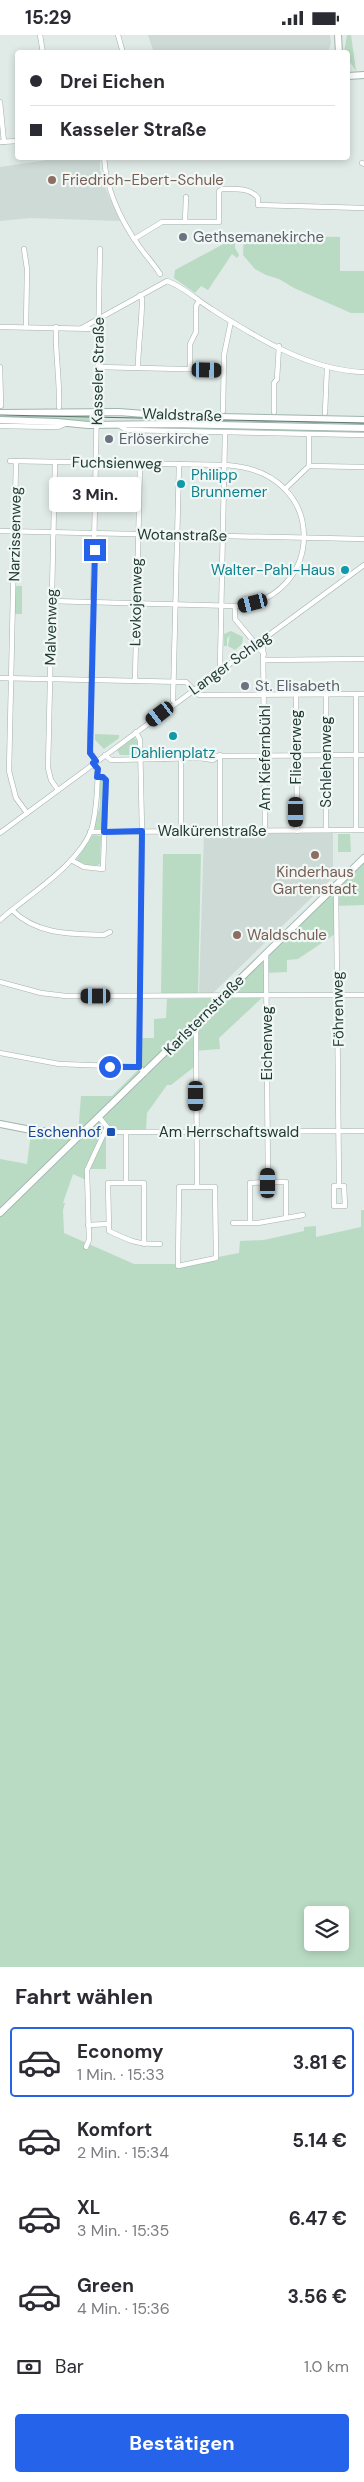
<!DOCTYPE html>
<html lang="de">
<head>
<meta charset="utf-8">
<style>
	body { margin:0; font-family:"DM Sans",sans-serif; background:#f2f2f3; color:#2b2b33; height:100vh; display:flex; flex-direction:column; font-size:19px; white-space:nowrap }
	* { box-sizing:border-box; margin:0 }
	p { font-size:16px; color:#7c7c81 }
	.icon { flex:none; width:28px; height:28px; fill:none; stroke:currentColor; stroke-width:2; stroke-linecap:round; stroke-linejoin:round }
	.map { position:relative; height:1932px; overflow:hidden }
	.side { display:flex; flex-direction:column; background:#fff; flex:1 }
	.side>* { flex:none }
	.guide { position:absolute; left:15px; top:15px; width:335px; height:110px; border-radius:5px; box-shadow:0 2px 8px #0003; display:grid; align-content:center; height:110px; padding:0 15px; background:#fff }
	.tools { position:absolute; left:304px; top:1871px; display:grid; gap:10px }
	.tools a { display:grid; place-items:center; width:45px; height:45px; border-radius:5px; background:#fff; box-shadow:0 2px 8px #0003; font-size:25px }
	.end { position:absolute; width:22px; height:22px; margin:-11px; border:6px solid #2563eb; background:#fff; box-shadow:0 0 0 2px #fff }
	.from { border-radius:50% }
	.bubble { position:absolute; height:35px; border-radius:5px; background:#fff; box-shadow:0 2px 8px #0003; font-size:16px; font-weight:700; line-height:35px; text-align:center }
	.car { position:absolute; width:15px; height:30px; margin:-15px -8px; border-radius:6px; box-shadow:0 0 4px 1px #0007; background:linear-gradient(#222 24%,#8ab4d8 0 40%,#222 0 76%,#8ab4d8 0 86%,#222 0) }
	.guide b { display:flex; align-items:center; gap:18px; height:48px; font-size:19px }
	.guide b+b { border-top:1px solid #e1e1e2 }
	.guide i { width:12px; height:12px; background:#2b2b33 }
	ul { padding:0; list-style:none }
	li { display:flex; align-items:center; gap:15px; height:70px; margin:0 10px 8px; padding:0 5px; border:2px solid transparent; border-radius:5px }
	li div { flex:1 }
	li b { display:block; font-size:19px }
	li em { font-style:normal; font-weight:700 }
	li.active { border-color:#2563eb }
	li>.icon { width:45px; height:45px; stroke-width:1.5 }
	h2 { padding:0 15px; font-size:22px; line-height:60px }
	.pay { display:flex; align-items:center; gap:12px; height:55px; padding:0 15px; font-size:19px }
	.pay p { margin-inline-start:auto }
	.primary-button { display:flex; gap:10px; margin-top:auto; padding:10px 15px }
	.primary-button a { flex:1; height:58px; border-radius:5px; background:#2563eb; color:#fff; font-size:20px; font-weight:700; line-height:58px; text-align:center }
	.status { display:flex; justify-content:space-between; align-items:center; height:35px; padding:0 25px; background:#fff; direction:ltr }
	.status svg { height:14px; fill:currentColor }
	.map>svg:first-child { display:block }
</style>
</head>
<body>
<div class="status"><b>15:29</b><svg viewBox="0 0 49 12"><path d="M0 12V9h3v3zM5 12V6h3v6zM10 12V3h3v9zM15 12V0h3v12zM26 1h20v11H26zM47 4h2v5h-2z"/></svg></div>
<div class="map">
<svg width="364" height="1932" viewBox="0 0 364 1932">
	<rect width="100%" height="100%" fill="#e0eae6"/>
	<g fill="#cedad5">
		<polygon points="148,0 330,0 331,8 328,17 154,18"/>
		<polygon points="68,122 100,123 100,135 106,155 120,186 30,183 0,186 0,132"/>
		<polygon points="333,798 333,842 213,958 199,958 204,799"/>
	</g>
	<g fill="#b9dbc3" fill-rule="evenodd">
		<polygon points="347,0 351,0 356,36 348,24 348,18 344,17"/>
		<polygon points="244,200 340,202 340,236 364,236 364,278 351,278 294,253 279,244 266,240 255,234 243,220"/>
		<polygon points="231,205 235,208 235,213 239,220 237,223 232,219 208,255 201,251 195,258 174,243 175,235"/>
		<polygon points="0,379 81,382 92,381 91,387 0,383"/>
		<polygon points="170,391 364,396 364,399 121,392"/>
		<rect x="15" y="551" width="7" height="28"/>
		<polygon points="231,596 243,602 242,609 235,615 228,611 230,600 227,604 227,611 224,611 224,599"/>
		<polygon points="95,699 119,700 119,703 104,714 95,705"/>
		<polygon points="134,702 138,707 138,720 120,720 117,715"/>
		<polygon points="102,744 105,746 103,795 97,795 94,792 100,771 100,745"/>
		<polygon points="338,799 350,799 351,817 338,817"/>
		<polygon points="93,800 101,801 100,829 92,832 76,825"/>
		<polygon points="163,819 201,819 198,959 161,959"/>
		<path d="M364,827V870L335,871V899L298,924L287,925V937L265,938V960L219,1003L220,1014L194,1016V1032L171,1050H167L147,1078L146,1095L106,1096V1134H86V1145L73,1139L63,1168H65L63,1175L64,1198L134,1229H178L181,1233L216,1225L218,1222L239,1218L240,1206L264,1205L304,1196V1192L316,1191V1202L361,1192V1175H364V1932H0V1124L27,1129L31,1098L78,1099L81,1061H112L141,1032V1003H154V984L166,983L167,964L223,963ZM312,1880H340V1908H312Z"/>
	</g>
	<g fill="none" stroke-linecap="round" stroke-linejoin="round">
		<g stroke="#a3b2ad" stroke-width="5.5">
			<g id="street">
				<polyline points="40,0 43,18"/>
				<polyline points="118,0 123,18"/>
				<polyline points="0,67 4,107"/>
				<polyline points="0,107 18,106"/>
				<path d="M104,122C106,154 121,186 139,211C146,221 154,229 160,239"/>
				<polyline points="165,122 208,122"/>
				<polyline points="362,128 364,129"/>
				<polyline points="185,187 186,162"/>
				<path d="M134,204L162,187H219V156L222,154C233,154 250,152 258,163V170L364,173"/>
				<polyline points="24,214 27,234 26,292"/>
				<polyline points="0,292 98,294"/>
				<path d="M56,292C55,320 60,344 59,372"/>
				<path d="M82,293L167,246C183,251 198,266 213,275C257,303 311,336 364,337"/>
				<polyline points="0,332 1,371"/>
				<polyline points="98,332 223,335"/>
				<path d="M138,333C138,309 142,288 142,264L140,260"/>
				<polyline points="190,334 190,309 196,297 196,271 199,266"/>
				<polyline points="223,376 224,320 231,286"/>
				<polyline points="274,377 274,348 277,344 279,311"/>
				<polyline points="325,378 327,332"/>
				<polyline points="117,389 126,395 364,400"/>
				<polyline points="0,391 58,392 65,389"/>
				<path d="M10,426L225,430C333,436 324,566 235,571L51,566"/>
				<polyline points="16,426 9,736 16,763 27,778"/>
				<polyline points="55,427 48,733 51,745 58,755"/>
				<polyline points="309,431 364,432"/>
				<polyline points="285,454 309,431 309,399"/>
				<polyline points="0,496 364,504"/>
				<polyline points="235,571 235,584 264,619"/>
				<polyline points="263,603 265,796"/>
				<polyline points="265,625 364,624"/>
				<polyline points="222,634 220,631 225,397"/>
				<polyline points="0,643 186,647 199,660 364,659"/>
				<polyline points="135,646 140,429"/>
				<polyline points="296,659 297,796"/>
				<polyline points="326,659 326,795"/>
				<polyline points="356,659 356,795"/>
				<polyline points="173,666 179,429"/>
				<polyline points="136,697 140,705 142,796 139,1032 145,1038"/>
				<polyline points="105,720 111,725 200,723 213,725 219,721"/>
				<polyline points="220,720 220,796"/>
				<polyline points="181,723 181,796"/>
				<polyline points="200,723 204,721 364,720"/>
				<polyline points="163,724 169,721 181,723"/>
				<polyline points="96,726 90,716 100,214"/>
				<polyline points="90,797 364,795"/>
				<polyline points="0,798 364,530"/>
				<polyline points="71,825 84,832 103,834 106,745 103,743 97,742"/>
				<polyline points="336,851 339,1151"/>
				<path d="M12,875C37,900 71,899 104,900L110,897"/>
				<path d="M0,885C28,860 77,831 91,796C95,784 96,771 97,758C97,748 100,736 93,728"/>
				<polyline points="266,919 268,1147 286,1147 286,1182"/>
				<polyline points="0,947 41,958 66,961 364,960"/>
				<polyline points="196,988 197,1152"/>
				<polyline points="0,1018 59,1029 139,1032"/>
				<polyline points="99,1082 107,1092 118,1097 364,1096"/>
				<polyline points="126,1098 126,1148"/>
				<polygon points="334,1151 344,1151 345,1171 334,1171"/>
				<polygon points="179,1152 215,1152 216,1223 178,1231"/>
				<polyline points="233,1188 258,1188 303,1180"/>
				<polyline points="250,1188 250,1148 268,1147"/>
				<polyline points="88,1190 108,1189"/>
				<path d="M144,1209V1148H108L109,1196C130,1206 136,1209 160,1209"/>
				<polyline points="86,1212 89,1205 87,1135 107,1092"/>
			</g>
		</g>
		<g stroke="#9fb5ae" stroke-width="8">
			<g id="secondary">
				<polyline points="338,0 339,18"/>
				<polyline points="348,41 364,40"/>
				<polyline points="0,378 119,377 170,381 364,385"/>
				<polyline points="0,385 57,387 88,390 170,389 364,393"/>
				<polyline points="0,1089 31,1095 80,1100"/>
				<polyline points="0,1178 364,823"/>
			</g>
		</g>
		<use href="#street" stroke="#fff" stroke-width="4.5"/>
		<use href="#secondary" stroke="#fff" stroke-width="6"/>
		<polyline stroke="#5c756f" stroke-width="1" points="0,380 364,388"/>
	</g>
	<g fill="none" stroke-linecap="round" stroke-linejoin="round">
		<polyline stroke="#2563eb" stroke-width="6" points="95,515 90,718 96,726 93,728 98,734 97,742 103,742 106,745 104,797 142,796 139,1032 110,1032"/>
	</g>
	<g fill="#8d6e63" stroke="#f0f7f4" stroke-width="2">
		<circle cx="52" cy="145" r="5"/>
		<circle cx="315" cy="820" r="5"/>
		<circle cx="237" cy="900" r="5"/>
	</g>
	<g fill="#6b7280" stroke="#f0f7f4" stroke-width="2">
		<circle cx="183" cy="202" r="5"/>
		<circle cx="109" cy="404" r="5"/>
		<circle cx="245" cy="651" r="5"/>
	</g>
	<g fill="#0f9aa8" stroke="#f0f7f4" stroke-width="2">
		<circle cx="181" cy="449" r="5"/>
		<circle cx="345" cy="535" r="5"/>
		<circle cx="173" cy="701" r="5"/>
	</g>
	<rect fill="#1a4fb4" stroke="#f0f7f4" stroke-width="2" x="106" y="1092" width="10" height="10" rx="2.5"/>
	<g text-anchor="middle" dominant-baseline="central" stroke-width="4.5" stroke-linejoin="round" paint-order="stroke">
		<g font-size="15" fill="#785e54" stroke="#f0f7f4" text-anchor="start">
			<text x="62" y="145">Friedrich-Ebert-Schule</text>
			<text x="315" y="837" text-anchor="middle">Kinderhaus<tspan x="315" dy="17">Gartenstadt</tspan></text>
			<text x="247" y="900">Waldschule</text>
		</g>
		<g font-size="15" fill="#5b616d" stroke="#f0f7f4" text-anchor="start">
			<text x="193" y="202">Gethsemanekirche</text>
			<text x="119" y="404">Erlöserkirche</text>
			<text x="255" y="651">St. Elisabeth</text>
		</g>
		<g font-size="15" fill="#213a34" stroke="#f0f7f4">
			<text transform="translate(98 336) rotate(-89)">Kasseler Straße</text>
			<text transform="translate(182 380) rotate(2)">Waldstraße</text>
			<text transform="translate(117 428) rotate(1)">Fuchsienweg</text>
			<text transform="translate(15 499) rotate(-89)">Narzissenweg</text>
			<text transform="translate(182 500) rotate(1)">Wotanstraße</text>
			<text transform="translate(136 567) rotate(-89)">Levkojenweg</text>
			<text transform="translate(51 592) rotate(-89)">Malvenweg</text>
			<text transform="translate(230 628) rotate(-36)">Langer Schlag</text>
			<text transform="translate(296 712) rotate(-90)">Fliederweg</text>
			<text transform="translate(265 723) rotate(-90)">Am Kiefernbühl</text>
			<text transform="translate(326 727) rotate(-90)">Schlehenweg</text>
			<text x="212" y="796">Walkürenstraße</text>
			<text transform="translate(338 974) rotate(-91)">Föhrenweg</text>
			<text transform="translate(204 980) rotate(-45)">Karlsternstraße</text>
			<text transform="translate(267 1008) rotate(-90)">Eichenweg</text>
			<text x="229" y="1097">Am Herrschaftswald</text>
		</g>
		<g font-size="15" fill="#0d838f" stroke="#f0f7f4" text-anchor="start">
			<text x="191" y="440">Philipp<tspan x="191" dy="17">Brunnemer</tspan></text>
			<text x="335" y="535" text-anchor="end">Walter-Pahl-Haus</text>
			<text x="173" y="718" text-anchor="middle">Dahlienplatz</text>
		</g>
		<g font-size="15" fill="#164399" stroke="#f0f7f4" text-anchor="end">
			<text x="101" y="1097">Eschenhof</text>
		</g>
	</g>
</svg>
<div class="tools">
<a><svg class="icon" aria-label="layers" viewBox="0 0 24 24"><path d="M12 4l9 5-9 5-9-5zM3 14l9 5 9-5"/></svg></a>
</div>
<i class="end from" style="left:110px;top:1032px"></i>
<i class="end" style="left:95px;top:515px"></i>
<div class="bubble" style="left:49px;top:442px;width:92px">3 Min.</div>
<i class="car" style="left:207px;top:335px;rotate:91deg"></i>
<i class="car" style="left:253px;top:568px;rotate:256deg"></i>
<i class="car" style="left:160px;top:679px;rotate:233deg"></i>
<i class="car" style="left:296px;top:777px;rotate:180deg"></i>
<i class="car" style="left:96px;top:961px;rotate:270deg"></i>
<i class="car" style="left:196px;top:1061px;rotate:180deg"></i>
<i class="car" style="left:268px;top:1148px;rotate:0deg"></i>
<div class="guide">
<b><i class="from"></i>Drei Eichen</b>
<b><i></i>Kasseler Straße</b>
</div>
</div>
<section class="side">
<h2>Fahrt wählen</h2>
<ul>
<li class="active"><svg class="icon" aria-label="car" viewBox="0 0 24 24"><path d="M5 17H2v-5l4-1 3-4h7l3 4 3 1v5h-3M9 17h6M6 11h13"/><circle cx="7" cy="17" r="2"/><circle cx="17" cy="17" r="2"/></svg><div><b>Economy</b><p>1 Min. · 15:33</p></div><em>3.81 €</em></li>
<li><svg class="icon" aria-label="car" viewBox="0 0 24 24"><path d="M5 17H2v-5l4-1 3-4h7l3 4 3 1v5h-3M9 17h6M6 11h13"/><circle cx="7" cy="17" r="2"/><circle cx="17" cy="17" r="2"/></svg><div><b>Komfort</b><p>2 Min. · 15:34</p></div><em>5.14 €</em></li>
<li><svg class="icon" aria-label="car" viewBox="0 0 24 24"><path d="M5 17H2v-5l4-1 3-4h7l3 4 3 1v5h-3M9 17h6M6 11h13"/><circle cx="7" cy="17" r="2"/><circle cx="17" cy="17" r="2"/></svg><div><b>XL</b><p>3 Min. · 15:35</p></div><em>6.47 €</em></li>
<li><svg class="icon" aria-label="car" viewBox="0 0 24 24"><path d="M5 17H2v-5l4-1 3-4h7l3 4 3 1v5h-3M9 17h6M6 11h13"/><circle cx="7" cy="17" r="2"/><circle cx="17" cy="17" r="2"/></svg><div><b>Green</b><p>4 Min. · 15:36</p></div><em>3.56 €</em></li>
</ul>
<div class="pay"><svg class="icon" aria-label="cash" viewBox="0 0 24 24"><path d="M3 7h18v10H3z"/><circle cx="12" cy="12" r="2"/></svg>Bar<p>1.0 km</p></div>
<div class="primary-button"><a>Bestätigen</a></div>
</section>
</body>
</html>
